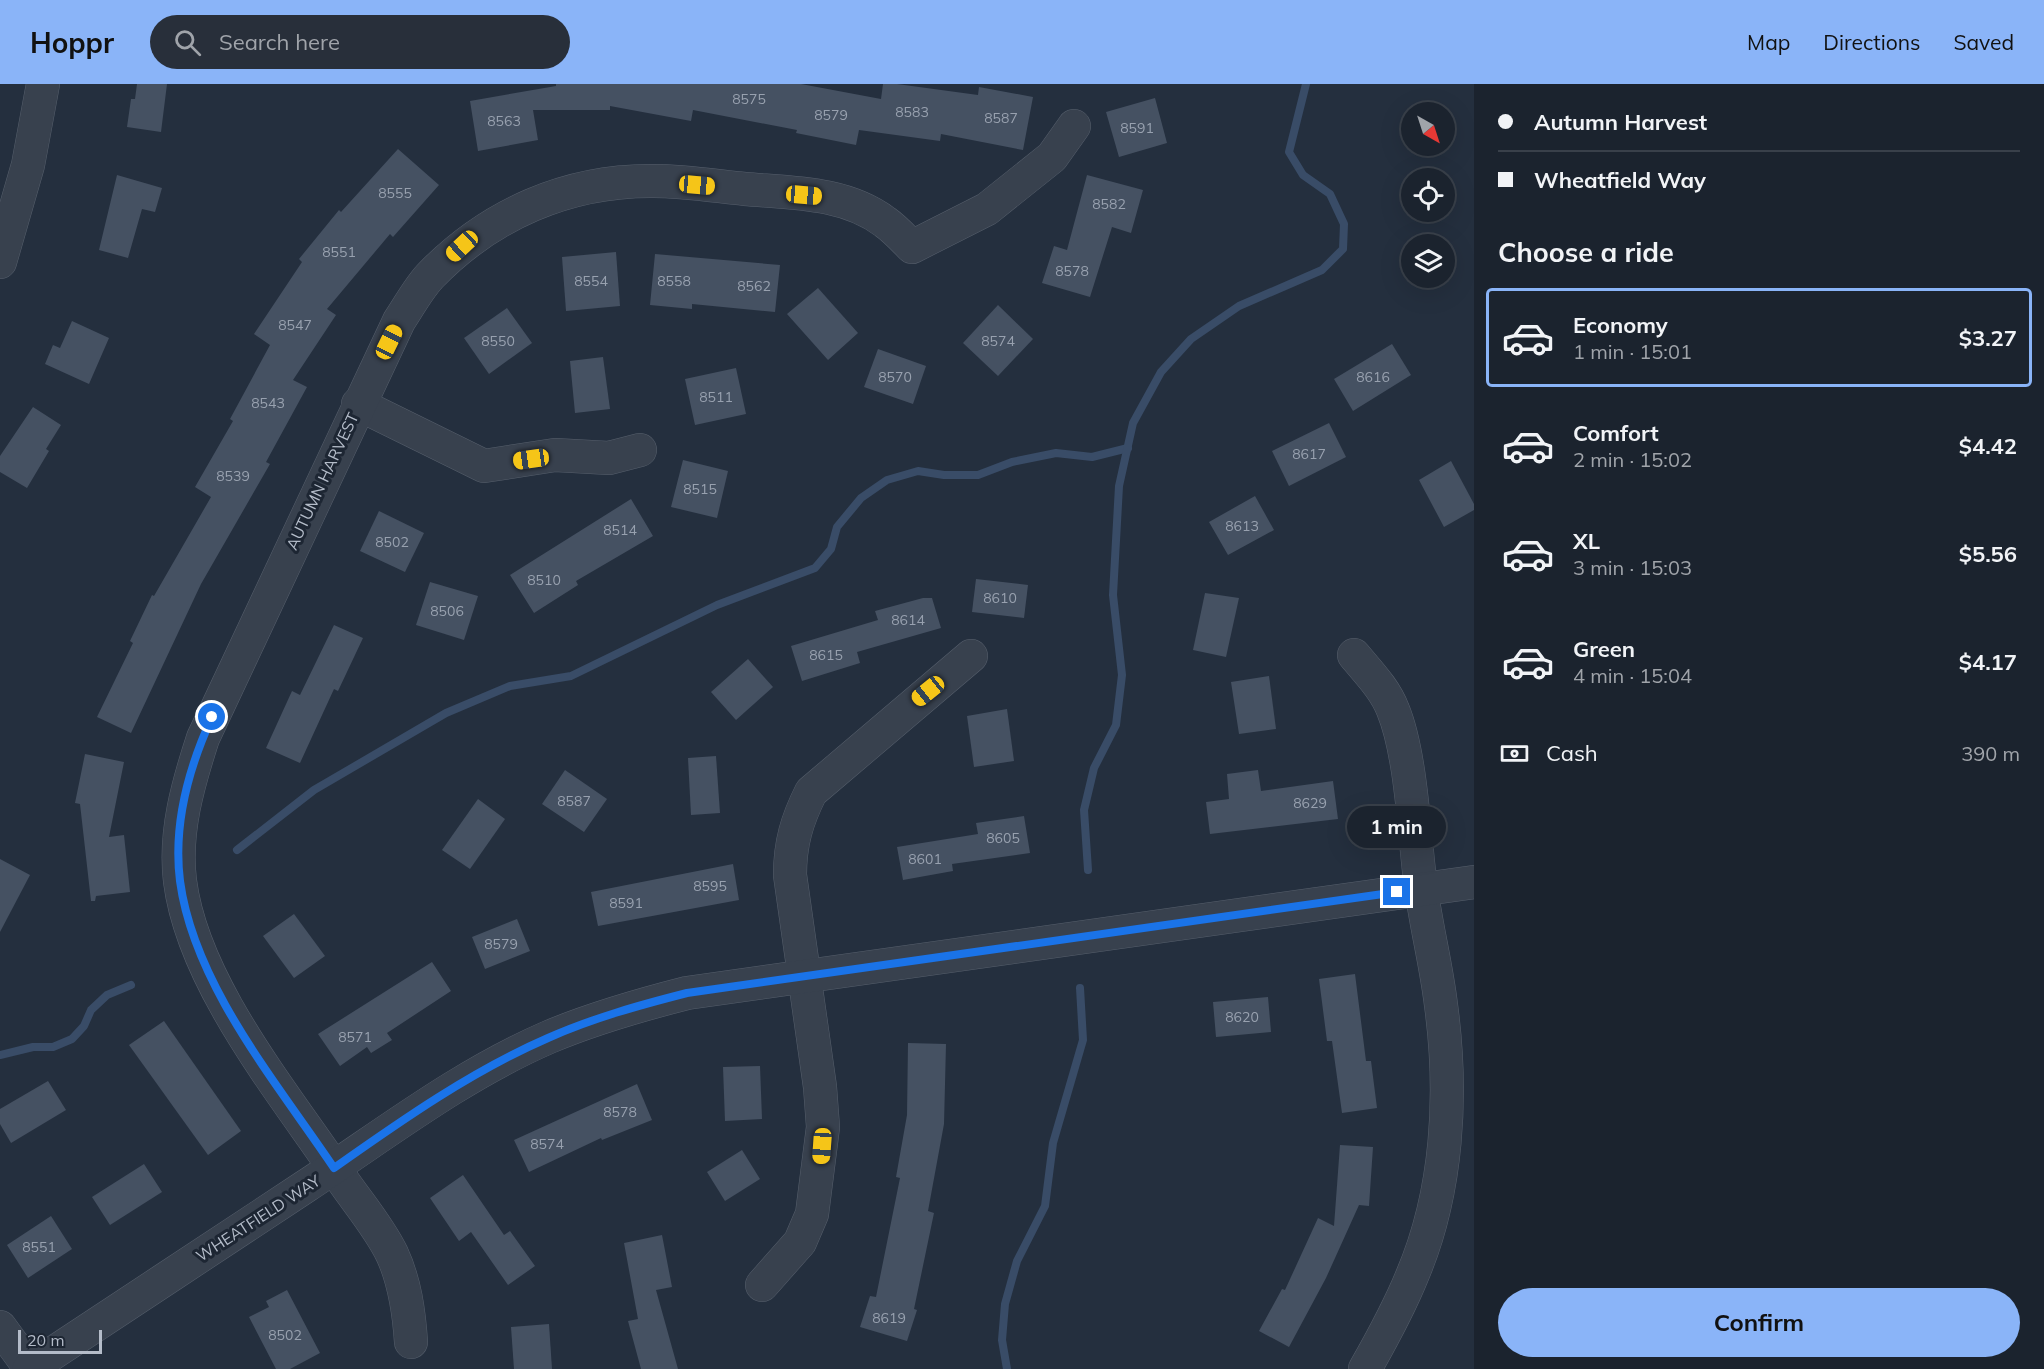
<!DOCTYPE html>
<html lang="en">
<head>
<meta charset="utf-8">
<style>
	body { margin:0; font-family:Mulish,sans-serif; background:#282f3a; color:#f1f3f6; height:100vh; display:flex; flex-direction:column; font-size:22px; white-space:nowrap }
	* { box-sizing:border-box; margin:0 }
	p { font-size:20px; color:#a0a4aa }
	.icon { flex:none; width:33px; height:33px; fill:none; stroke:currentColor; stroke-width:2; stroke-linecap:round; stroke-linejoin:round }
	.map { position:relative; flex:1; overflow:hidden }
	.drawer { display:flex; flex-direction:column; background:#1b232e; width:570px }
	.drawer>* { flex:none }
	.guide { display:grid; align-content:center; height:132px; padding:0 24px; background:#1b232e }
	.needle { width:39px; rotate:141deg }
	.controls { position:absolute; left:1401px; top:18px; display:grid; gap:12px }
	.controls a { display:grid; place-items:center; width:54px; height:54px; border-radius:50%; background:#1b232e; box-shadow:0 6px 24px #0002,0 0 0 2px #39404a; font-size:30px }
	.scale { position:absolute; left:18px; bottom:15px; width:84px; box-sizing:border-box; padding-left:6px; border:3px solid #b4bcc9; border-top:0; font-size:16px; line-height:21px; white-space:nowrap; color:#b4bcc9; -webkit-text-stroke:4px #1d2633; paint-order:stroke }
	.end { position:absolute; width:27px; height:27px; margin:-14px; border:8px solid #1a73e8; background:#fff; box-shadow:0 0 0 3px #fff }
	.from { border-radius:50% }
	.bubble { position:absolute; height:42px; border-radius:21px; background:#1b232e; box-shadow:0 6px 24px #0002,0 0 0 2px #39404a; font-size:20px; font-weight:700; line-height:42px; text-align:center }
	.car { position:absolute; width:18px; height:36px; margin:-18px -9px; border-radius:8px; box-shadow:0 0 4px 2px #0007; background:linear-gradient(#f5c518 24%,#345 0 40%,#f5c518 0 76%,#345 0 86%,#f5c518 0) }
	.guide b { display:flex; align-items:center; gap:21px; height:57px; font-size:22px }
	.guide b+b { border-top:2px solid #39404a }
	.guide i { width:15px; height:15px; background:#f1f3f6 }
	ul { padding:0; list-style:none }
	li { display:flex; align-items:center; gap:18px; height:99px; margin:0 12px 9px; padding:0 12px; border:3px solid transparent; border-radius:6px }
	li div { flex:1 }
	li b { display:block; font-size:22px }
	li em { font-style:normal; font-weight:700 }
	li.on { border-color:#8ab4f8 }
	li>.icon { width:54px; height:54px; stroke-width:1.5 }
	h2 { padding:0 24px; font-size:27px; line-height:72px }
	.pay { display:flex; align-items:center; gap:15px; height:66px; padding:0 24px; font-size:22px }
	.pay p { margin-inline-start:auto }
	.action { display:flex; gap:12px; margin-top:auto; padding:12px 24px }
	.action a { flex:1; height:69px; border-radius:36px; background:#8ab4f8; color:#111; font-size:24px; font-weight:700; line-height:69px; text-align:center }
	header { display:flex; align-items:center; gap:36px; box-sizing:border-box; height:84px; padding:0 30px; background:#8ab4f8; color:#111 }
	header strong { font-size:28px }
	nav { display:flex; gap:33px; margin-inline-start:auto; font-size:21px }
	.search { width:420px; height:54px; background:#282f3a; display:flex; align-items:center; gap:15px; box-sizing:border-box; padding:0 21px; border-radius:33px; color:#a0a4aa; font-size:22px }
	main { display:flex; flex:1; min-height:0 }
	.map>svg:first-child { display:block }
</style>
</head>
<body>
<header>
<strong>Hoppr</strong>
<div class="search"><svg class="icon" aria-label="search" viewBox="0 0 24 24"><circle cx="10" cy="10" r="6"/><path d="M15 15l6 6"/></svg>Search here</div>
<nav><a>Map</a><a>Directions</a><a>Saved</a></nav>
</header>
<main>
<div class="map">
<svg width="1474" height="1285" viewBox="0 0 1474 1285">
	<rect width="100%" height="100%" fill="#242f3e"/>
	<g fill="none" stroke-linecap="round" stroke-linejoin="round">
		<g stroke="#394c67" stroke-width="8">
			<polyline points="237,766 314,706 446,629 510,602 571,592 717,521 815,484 831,465 837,443 861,414 887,396 918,387 944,391 978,391 1012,378 1056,369 1092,373 1128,364"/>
			<polyline points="1088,786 1084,726 1094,684 1116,641 1122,591 1113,511 1119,402 1133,339 1161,288 1191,255 1239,222 1322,186 1343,165 1344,140 1330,110 1303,91 1289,68 1306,0"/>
			<polyline points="0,971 33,963 53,963 72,955 84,942 91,926 107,911 131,901"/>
			<polyline points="1007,1285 1002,1256 1005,1220 1017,1177 1045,1122 1053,1059 1083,956 1080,904"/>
		</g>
	</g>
	<g fill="#455162">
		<polygon points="137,0 167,0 161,48 127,43 131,15 135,15"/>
		<polygon points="556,0 801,0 881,15 883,0 897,0 978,11 979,3 1033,13 1023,66 941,50 940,57 859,46 856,61 796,49 797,46 693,26 691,37 610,22 610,26 533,26 538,56 478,67 470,17 556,2"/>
		<polygon points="1155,14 1167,59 1119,73 1106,28"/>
		<polygon points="398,65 439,101 393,153 390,150 327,225 336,231 293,296 307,303 266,378 270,380 201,500 131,649 97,633 133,559 130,557 152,511 154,512 211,413 195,403 233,337 230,335 270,261 254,250 302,178 299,175 339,126 341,128"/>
		<polygon points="117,91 162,104 155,128 142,125 128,174 99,166"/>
		<polygon points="1087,91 1143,106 1131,149 1112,143 1090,213 1042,199 1054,162 1067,166"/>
		<polygon points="616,168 620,222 566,227 562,173"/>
		<polygon points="655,170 780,181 775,228 692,220 692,225 650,221"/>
		<polygon points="818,204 858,249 828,276 787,230"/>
		<polygon points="998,221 1033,255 998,292 963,259"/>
		<polygon points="507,224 532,259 489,290 464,254"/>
		<polygon points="72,237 109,254 89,300 45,280 53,261 60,264"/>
		<polygon points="1392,260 1411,291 1353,327 1334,295"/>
		<polygon points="878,265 926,282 913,320 864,303"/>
		<polygon points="603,273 610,325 575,329 570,277"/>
		<polygon points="736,284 746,330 695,341 685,295"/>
		<polygon points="33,323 61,341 46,365 49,367 27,404 0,388 0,372"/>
		<polygon points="1329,339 1346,373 1289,402 1272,367"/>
		<polygon points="683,376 728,387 717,434 671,423"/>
		<polygon points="1451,377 1474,420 1474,426 1444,443 1419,396"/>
		<polygon points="1255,412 1274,446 1228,471 1209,438"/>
		<polygon points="631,415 653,452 576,497 578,501 534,529 510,491"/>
		<polygon points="379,427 424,449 405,488 360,467"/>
		<polygon points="976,495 1028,501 1024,534 972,528"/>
		<polygon points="430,498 478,512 464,556 416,541"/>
		<polygon points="1205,509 1239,514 1226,573 1193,566"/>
		<polygon points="923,514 932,514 941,544 857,568 860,579 802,597 791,562 878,536 875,527"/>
		<polygon points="334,541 363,554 338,607 334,605 300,679 266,664 292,607 300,611"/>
		<polygon points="748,575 773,603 736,636 711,608"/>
		<polygon points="1269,592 1276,645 1239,650 1231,598"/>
		<polygon points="1007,625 1014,677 974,683 967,632"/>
		<polygon points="85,670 124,678 109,753 124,751 130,808 96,812 95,817 91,817 80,720 75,719"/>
		<polygon points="716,672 720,729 691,731 688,674"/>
		<polygon points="565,686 607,715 584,748 542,720"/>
		<polygon points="1258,686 1261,707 1333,697 1338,735 1210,750 1206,718 1229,715 1227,690"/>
		<polygon points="478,715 505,735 470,785 442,766"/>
		<polygon points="1024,732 1030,769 952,780 953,787 903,796 897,763 978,750 976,739"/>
		<polygon points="0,775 30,791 0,848"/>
		<polygon points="733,780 739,816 598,842 591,808"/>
		<polygon points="294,830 325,872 294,894 263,852"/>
		<polygon points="517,835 530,867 485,885 472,853"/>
		<polygon points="432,878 451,907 387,949 392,956 371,969 367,963 340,982 318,950"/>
		<polygon points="1355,890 1366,977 1371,977 1377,1024 1342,1029 1332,957 1327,957 1319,895"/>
		<polygon points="1268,913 1271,948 1216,953 1213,918"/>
		<polygon points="164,937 241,1047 208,1071 129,961"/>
		<polygon points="908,959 946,960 944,1040 928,1127 934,1129 914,1225 917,1226 907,1257 860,1243 870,1212 876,1213 900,1094 896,1093 907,1031"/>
		<polygon points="760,982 762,1035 725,1037 723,983"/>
		<polygon points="48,997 66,1026 11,1059 0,1040 0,1025"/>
		<polygon points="637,1000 652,1036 602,1056 601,1054 529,1088 514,1056"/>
		<polygon points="1340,1061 1373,1063 1369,1122 1359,1121 1326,1194 1289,1263 1259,1247 1282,1205 1285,1206 1318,1134 1334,1142"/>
		<polygon points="742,1066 760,1095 725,1117 707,1088"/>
		<polygon points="144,1080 162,1108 110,1141 92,1113"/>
		<polygon points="463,1091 504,1151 510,1147 535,1182 508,1201 471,1148 459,1157 430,1114"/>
		<polygon points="51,1132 72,1165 28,1194 7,1161"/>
		<polygon points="662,1151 672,1203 656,1206 678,1285 641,1285 628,1237 638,1235 624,1159"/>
		<polygon points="287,1206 320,1269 290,1285 276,1285 249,1233 269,1223 266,1217"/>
		<polygon points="549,1240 552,1285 514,1285 511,1243"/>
	</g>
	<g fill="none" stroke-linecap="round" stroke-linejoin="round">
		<g stroke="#565f6c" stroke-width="34">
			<g id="minor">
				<polyline points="0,178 28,81 43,0"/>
				<polyline points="358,320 484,382 555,371 609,374 640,366"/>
				<path d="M1354,571C1368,588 1385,605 1393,626C1411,670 1414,747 1420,796C1425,838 1436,879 1441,921C1453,1010 1448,1108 1412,1192C1399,1224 1382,1255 1365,1285"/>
				<path d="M762,1201L800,1158L812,1130L823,1043L820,1003L790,791C790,759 797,736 811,708L971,572"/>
				<polyline points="0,1243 30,1284"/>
				<path d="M411,1258C409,1228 405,1198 392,1170C379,1143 358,1119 341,1094C284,1009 193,900 180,797C174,748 188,700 203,654L399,237C409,222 418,205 430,192C490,130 568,96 654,97C684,97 715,102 745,105C792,109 845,108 885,138C895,145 903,154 912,163L987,125L1052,73L1074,42"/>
				<path d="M29,1285C121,1224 214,1163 306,1102C385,1050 461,991 549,953C594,934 640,921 687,909L1474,798"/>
			</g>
		</g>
		<use href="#minor" stroke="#38414e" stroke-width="33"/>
	</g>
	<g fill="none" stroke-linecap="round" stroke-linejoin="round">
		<path stroke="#1a73e8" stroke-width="8" d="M212,633C189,683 173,741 180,797C194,901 277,999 334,1084C402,1036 472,987 548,954C593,934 640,921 687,909L1397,808"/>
	</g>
	<g text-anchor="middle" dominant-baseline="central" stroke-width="6" stroke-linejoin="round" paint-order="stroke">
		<g font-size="14" fill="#98a1af">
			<text x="749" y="15">8575</text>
			<text x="912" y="28">8583</text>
			<text x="831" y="31">8579</text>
			<text x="1001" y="34">8587</text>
			<text x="504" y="37">8563</text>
			<text x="1137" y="44">8591</text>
			<text x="395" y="109">8555</text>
			<text x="1109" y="120">8582</text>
			<text x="339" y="168">8551</text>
			<text x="1072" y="187">8578</text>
			<text x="591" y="197">8554</text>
			<text x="674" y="197">8558</text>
			<text x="754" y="202">8562</text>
			<text x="295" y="241">8547</text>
			<text x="498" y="257">8550</text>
			<text x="998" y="257">8574</text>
			<text x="895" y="293">8570</text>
			<text x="1373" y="293">8616</text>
			<text x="716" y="313">8511</text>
			<text x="268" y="319">8543</text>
			<text x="1309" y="370">8617</text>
			<text x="233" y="392">8539</text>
			<text x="700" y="405">8515</text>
			<text x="1242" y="442">8613</text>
			<text x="620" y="446">8514</text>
			<text x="392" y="458">8502</text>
			<text x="544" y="496">8510</text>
			<text x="1000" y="514">8610</text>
			<text x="447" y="527">8506</text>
			<text x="908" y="536">8614</text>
			<text x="826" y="571">8615</text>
			<text x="574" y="717">8587</text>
			<text x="1310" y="719">8629</text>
			<text x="1003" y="754">8605</text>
			<text x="925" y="775">8601</text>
			<text x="710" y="802">8595</text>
			<text x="626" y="819">8591</text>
			<text x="501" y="860">8579</text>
			<text x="1242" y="933">8620</text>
			<text x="355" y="953">8571</text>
			<text x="620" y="1028">8578</text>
			<text x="547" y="1060">8574</text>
			<text x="39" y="1163">8551</text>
			<text x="889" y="1234">8619</text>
			<text x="285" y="1251">8502</text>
		</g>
		<g font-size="16" fill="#b4bcc9" stroke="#1d2633">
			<text transform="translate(322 397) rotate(-65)">AUTUMN HARVEST</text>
			<text transform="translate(258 1134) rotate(-33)">WHEATFIELD WAY</text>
		</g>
	</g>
</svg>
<div class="controls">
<a><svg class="needle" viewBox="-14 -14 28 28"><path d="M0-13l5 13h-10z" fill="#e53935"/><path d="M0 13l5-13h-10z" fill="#a0a4aa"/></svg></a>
<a><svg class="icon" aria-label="locate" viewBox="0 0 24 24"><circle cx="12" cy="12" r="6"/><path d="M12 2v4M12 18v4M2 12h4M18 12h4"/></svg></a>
<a><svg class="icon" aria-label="layers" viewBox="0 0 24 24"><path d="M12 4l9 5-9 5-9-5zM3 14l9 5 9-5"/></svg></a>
</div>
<div class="scale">20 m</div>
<i class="end from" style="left:212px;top:633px"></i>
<i class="end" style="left:1397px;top:808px"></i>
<div class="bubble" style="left:1347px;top:722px;width:99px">1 min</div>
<i class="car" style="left:697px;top:101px;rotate:95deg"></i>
<i class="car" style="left:804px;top:111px;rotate:95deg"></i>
<i class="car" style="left:462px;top:162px;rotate:227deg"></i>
<i class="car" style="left:389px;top:258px;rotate:26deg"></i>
<i class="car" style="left:531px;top:375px;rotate:262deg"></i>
<i class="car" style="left:928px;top:607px;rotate:231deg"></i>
<i class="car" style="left:822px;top:1062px;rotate:184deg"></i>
</div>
<section class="drawer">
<div class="guide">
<b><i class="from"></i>Autumn Harvest</b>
<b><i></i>Wheatfield Way</b>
</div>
<h2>Choose a ride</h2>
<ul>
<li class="on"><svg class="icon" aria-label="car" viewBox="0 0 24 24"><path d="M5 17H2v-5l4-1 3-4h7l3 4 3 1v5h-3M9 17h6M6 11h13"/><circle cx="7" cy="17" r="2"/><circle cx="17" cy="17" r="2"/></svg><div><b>Economy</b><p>1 min · 15:01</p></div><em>$3.27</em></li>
<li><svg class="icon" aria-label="car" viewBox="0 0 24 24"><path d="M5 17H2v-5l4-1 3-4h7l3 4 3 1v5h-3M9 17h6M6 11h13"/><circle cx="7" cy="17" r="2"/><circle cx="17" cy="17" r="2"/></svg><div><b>Comfort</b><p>2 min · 15:02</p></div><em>$4.42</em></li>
<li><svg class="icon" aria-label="car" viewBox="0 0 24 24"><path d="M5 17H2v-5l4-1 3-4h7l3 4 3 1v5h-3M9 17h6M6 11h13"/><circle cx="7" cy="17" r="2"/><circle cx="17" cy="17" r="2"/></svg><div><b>XL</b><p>3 min · 15:03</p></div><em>$5.56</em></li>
<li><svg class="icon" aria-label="car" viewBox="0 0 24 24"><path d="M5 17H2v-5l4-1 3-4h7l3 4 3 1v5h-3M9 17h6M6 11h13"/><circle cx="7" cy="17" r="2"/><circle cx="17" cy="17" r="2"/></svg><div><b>Green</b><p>4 min · 15:04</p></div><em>$4.17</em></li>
</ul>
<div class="pay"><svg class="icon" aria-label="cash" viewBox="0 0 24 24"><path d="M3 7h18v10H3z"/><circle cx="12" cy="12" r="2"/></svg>Cash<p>390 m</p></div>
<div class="action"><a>Confirm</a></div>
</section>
</main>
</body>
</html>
